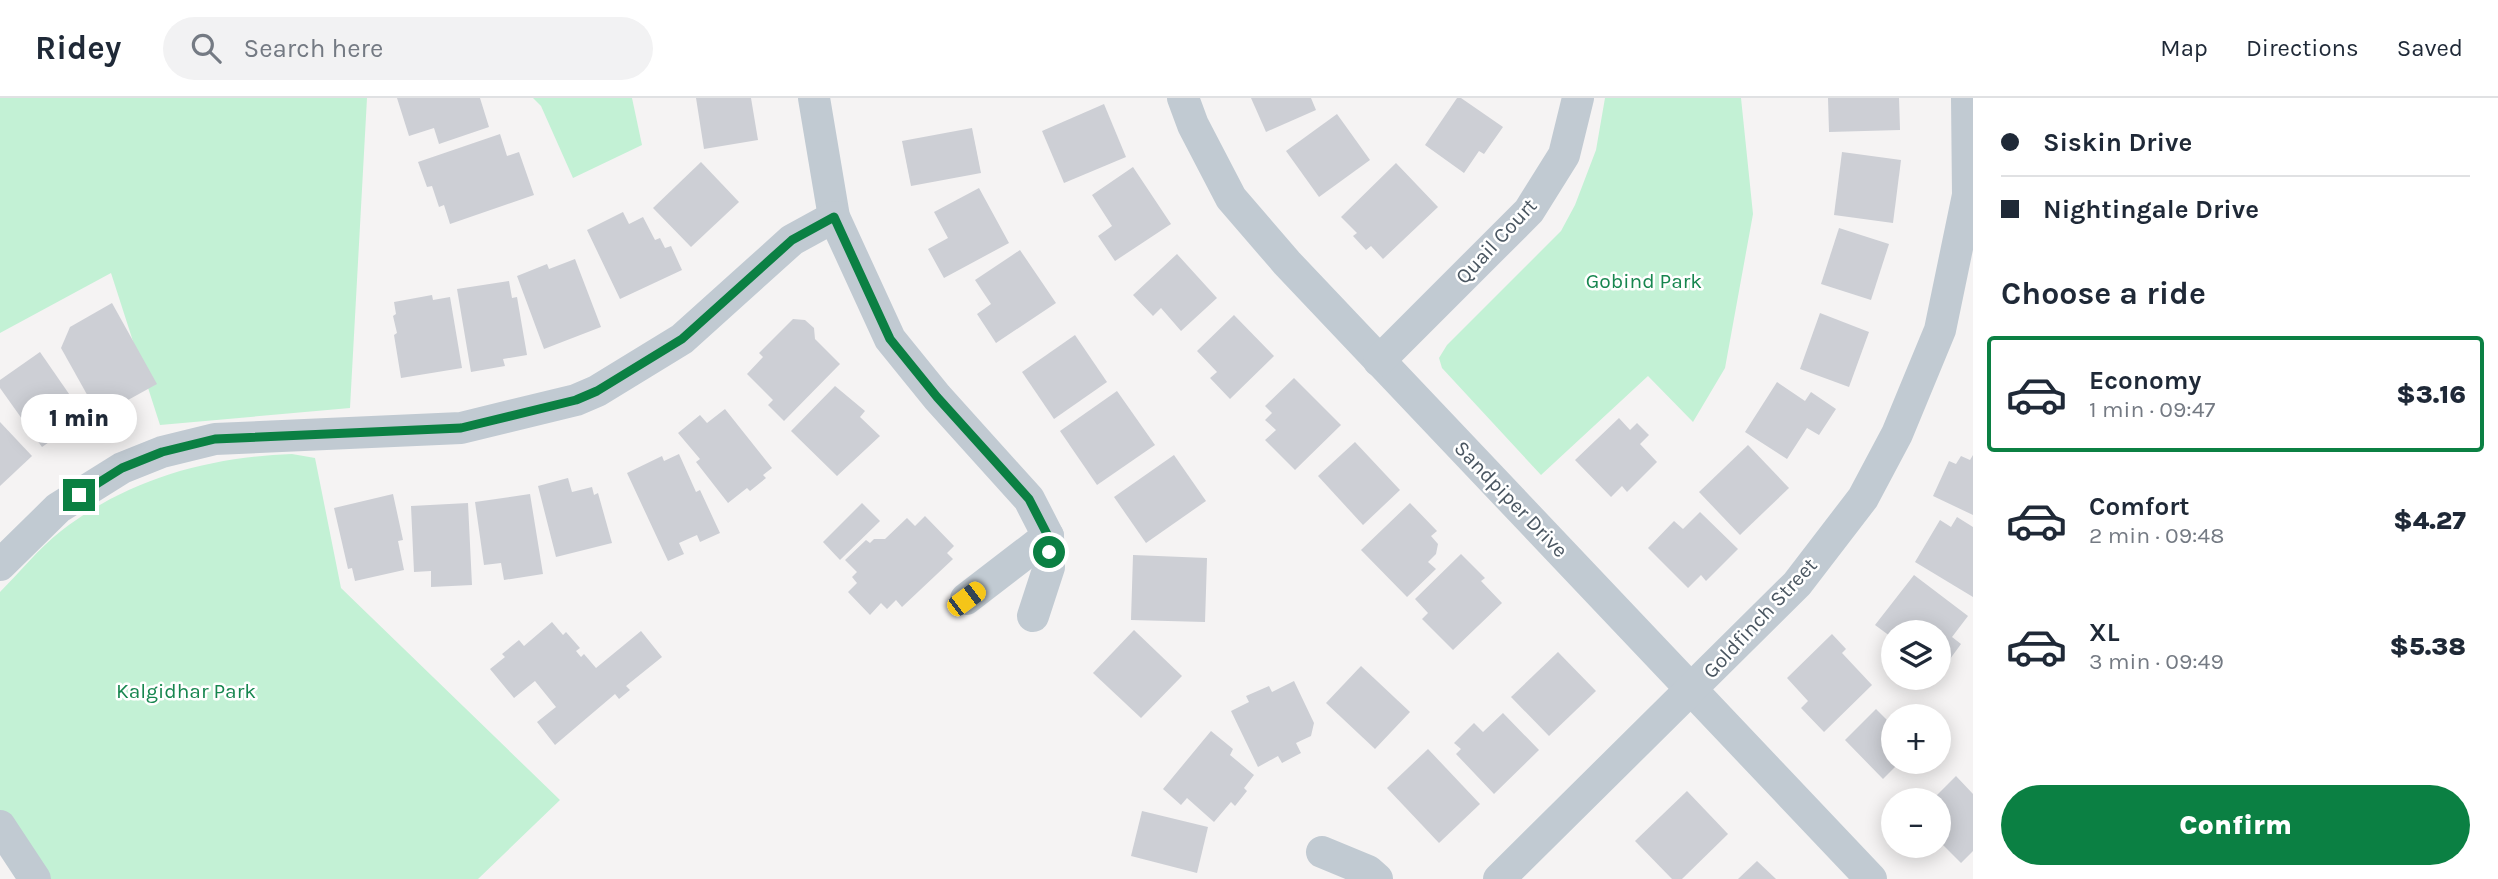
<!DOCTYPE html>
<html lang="en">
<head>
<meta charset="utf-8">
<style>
	body { margin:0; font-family:Karla,sans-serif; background:#f2f2f3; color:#1f2937; height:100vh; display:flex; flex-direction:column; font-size:26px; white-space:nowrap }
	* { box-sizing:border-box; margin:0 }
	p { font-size:23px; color:#747a83 }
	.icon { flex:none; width:38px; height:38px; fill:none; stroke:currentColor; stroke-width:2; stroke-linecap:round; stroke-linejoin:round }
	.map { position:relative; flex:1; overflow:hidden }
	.sheet { display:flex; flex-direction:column; background:#fff; width:525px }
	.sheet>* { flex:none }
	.banner { display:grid; align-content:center; height:154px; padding:0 28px; background:#fff }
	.tools { position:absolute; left:1881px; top:522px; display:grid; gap:14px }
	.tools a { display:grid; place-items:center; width:70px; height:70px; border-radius:50%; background:#fff; box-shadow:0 4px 18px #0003; font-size:35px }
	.end { position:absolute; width:32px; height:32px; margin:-16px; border:9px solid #0b8043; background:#fff; box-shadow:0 0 0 4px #fff }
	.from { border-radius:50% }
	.bubble { position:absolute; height:49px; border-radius:24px; background:#fff; box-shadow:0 4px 18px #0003; font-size:23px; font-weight:800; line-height:49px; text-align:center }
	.car { position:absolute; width:21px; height:42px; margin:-21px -10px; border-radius:9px; box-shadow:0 0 5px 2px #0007; background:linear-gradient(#f5c518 24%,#345 0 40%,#f5c518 0 76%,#345 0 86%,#f5c518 0) }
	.banner b { display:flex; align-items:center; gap:24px; height:66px; font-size:26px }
	.banner b+b { border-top:2px solid #e0e1e3 }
	.banner i { width:18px; height:18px; background:#1f2937 }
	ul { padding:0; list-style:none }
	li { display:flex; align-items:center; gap:21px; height:116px; margin:0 14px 10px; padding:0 14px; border:4px solid transparent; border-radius:7px }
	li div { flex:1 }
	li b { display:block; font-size:26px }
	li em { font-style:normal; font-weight:800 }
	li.current { border-color:#0b8043 }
	li>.icon { width:63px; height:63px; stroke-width:1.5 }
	h2 { padding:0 28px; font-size:32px; line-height:84px }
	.cta { display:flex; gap:14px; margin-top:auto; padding:14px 28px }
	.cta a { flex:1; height:80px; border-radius:42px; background:#0b8043; color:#fff; font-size:28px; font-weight:800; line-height:80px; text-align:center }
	header { display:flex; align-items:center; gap:42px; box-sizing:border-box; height:98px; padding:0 35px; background:#fff; border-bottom:2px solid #e0e1e3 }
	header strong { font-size:33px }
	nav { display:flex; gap:38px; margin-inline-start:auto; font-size:24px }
	.search { width:490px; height:63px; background:#f2f2f3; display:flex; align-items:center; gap:18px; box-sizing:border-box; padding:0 24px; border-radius:38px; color:#747a83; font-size:26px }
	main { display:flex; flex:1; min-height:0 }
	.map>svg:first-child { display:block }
</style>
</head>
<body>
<header>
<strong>Ridey</strong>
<div class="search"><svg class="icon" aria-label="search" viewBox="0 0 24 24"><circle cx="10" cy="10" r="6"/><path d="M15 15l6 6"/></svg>Search here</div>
<nav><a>Map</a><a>Directions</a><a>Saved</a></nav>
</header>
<main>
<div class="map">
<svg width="1973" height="781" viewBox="0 0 1973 781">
	<rect width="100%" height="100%" fill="#f5f3f3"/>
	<g fill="#c3f1d5">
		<polygon points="0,0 367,0 350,310 160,327 111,175 0,235"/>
		<polygon points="533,0 632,0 642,47 573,80 541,8"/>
		<polygon points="1605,0 1741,0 1753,116 1725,270 1693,324 1648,278 1541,377 1442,270 1439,260 1447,247 1561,133 1575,107 1596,52"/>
		<path d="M292,356L315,360L341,490L560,702L478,781H35L0,728V494C20,474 39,450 61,433C128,381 208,359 292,356Z"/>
	</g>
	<g fill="#cdcfd5">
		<polygon points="397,0 480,0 489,29 439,46 434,30 409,38"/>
		<polygon points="696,0 751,0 758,42 704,51"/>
		<polygon points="1251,0 1311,0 1316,12 1266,34"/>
		<polygon points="1457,0 1461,0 1503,29 1484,56 1479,53 1464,75 1425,47"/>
		<polygon points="1828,0 1899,0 1900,32 1829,34"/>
		<polygon points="1104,6 1126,59 1064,85 1042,33"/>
		<polygon points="1337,16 1370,62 1319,99 1286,53"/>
		<polygon points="972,30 981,75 911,88 902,43"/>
		<polygon points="500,36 507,58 519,54 534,97 450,126 444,107 439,109 432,88 427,89 418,64"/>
		<polygon points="1842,54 1901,62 1893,125 1834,117"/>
		<polygon points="701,64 739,104 691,149 653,110"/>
		<polygon points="1396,65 1438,109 1383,161 1371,148 1366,152 1353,138 1357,135 1341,119"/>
		<polygon points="1133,69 1171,126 1115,163 1098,138 1112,128 1092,97"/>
		<polygon points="979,90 1009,145 944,180 928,151 948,140 934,114"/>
		<polygon points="623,114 629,126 643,119 655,142 660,140 665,150 671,148 682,172 620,201 587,132"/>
		<polygon points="1839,130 1889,146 1871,202 1821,186"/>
		<polygon points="1020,152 1056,205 996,245 977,216 991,206 975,182"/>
		<polygon points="1177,156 1217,200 1181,233 1161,210 1153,218 1133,197"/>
		<polygon points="575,161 601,229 544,251 517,178 547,166 549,171"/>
		<polygon points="509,183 512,200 517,199 527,257 503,261 505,268 471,274 457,191"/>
		<polygon points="432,197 433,202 450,199 462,270 401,280 394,237 397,235 393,218 396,216 394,204"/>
		<polygon points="112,205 157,286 99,318 61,250 70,229"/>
		<polygon points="1820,215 1869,234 1849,289 1800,271"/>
		<polygon points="1234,217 1274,258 1230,301 1210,280 1217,274 1197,253"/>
		<polygon points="793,221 805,222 814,230 815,241 840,266 784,323 768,307 773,302 747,276 763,259 759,255"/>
		<polygon points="1075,237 1107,284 1054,321 1022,274"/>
		<polygon points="40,254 85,319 42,349 0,290 0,282"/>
		<polygon points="1294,280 1341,327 1295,372 1265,342 1276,332 1265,322 1272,315 1265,308"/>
		<polygon points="1777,284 1805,303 1811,294 1836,311 1819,337 1807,330 1787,361 1745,334"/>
		<polygon points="835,288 865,313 860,319 880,338 837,378 791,333"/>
		<polygon points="1117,293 1155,347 1097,387 1060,333"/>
		<polygon points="725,311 772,370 763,377 766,380 750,393 747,390 728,405 696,364 700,361 678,335 700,317 707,325"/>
		<polygon points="1619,320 1630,332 1637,325 1649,337 1640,346 1657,364 1627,394 1622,388 1611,399 1575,362"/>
		<polygon points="0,324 32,358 0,388"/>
		<polygon points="1355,344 1400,392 1363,427 1318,378"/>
		<polygon points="1748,347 1789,390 1740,437 1699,394"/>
		<polygon points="679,356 696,394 700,392 720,435 700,444 697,437 679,445 684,456 668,463 627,375 662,358 664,363"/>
		<polygon points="1174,357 1206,403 1146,445 1114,399"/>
		<polygon points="1973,357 1973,417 1933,398 1949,363 1956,366 1961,358 1970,362"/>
		<polygon points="568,380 572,394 592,389 594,397 598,395 612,445 556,459 538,388"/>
		<polygon points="393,396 403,442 398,443 404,472 355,483 352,470 348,471 334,410"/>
		<polygon points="530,396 543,476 504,482 501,465 484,467 475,404"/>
		<polygon points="468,405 472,487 431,489 431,473 414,474 411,408"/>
		<polygon points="862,405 880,423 840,462 823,444"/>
		<polygon points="1410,405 1437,433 1431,438 1438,446 1436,456 1428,464 1436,471 1407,499 1361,452"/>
		<polygon points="1700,414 1738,451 1706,483 1701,477 1688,490 1648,450 1674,423 1683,431"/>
		<polygon points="925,418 954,448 947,455 953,461 902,509 896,502 887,511 881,505 870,517 848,494 857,485 852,479 857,474 845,462 866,442 870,445 874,441 885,441 907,420 915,428"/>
		<polygon points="1957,419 1973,429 1973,499 1915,464 1940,422 1951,429"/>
		<polygon points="1461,456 1485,480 1481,483 1502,505 1453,552 1422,521 1428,515 1415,501"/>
		<polygon points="1133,457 1207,460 1205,524 1131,522"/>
		<polygon points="1914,477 1968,518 1952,539 1961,546 1939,576 1939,534 1894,534 1894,541 1875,527"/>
		<polygon points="552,524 563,537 566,534 580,550 576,553 581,559 584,556 596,570 641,533 662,559 626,588 630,592 619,601 615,596 555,647 537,624 556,609 535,583 514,600 490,571 505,559 502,556 519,542 524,548"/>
		<polygon points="1134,532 1182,578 1141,620 1093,575"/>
		<polygon points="1832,536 1846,551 1842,555 1872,587 1824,634 1801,610 1808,603 1787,580"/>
		<polygon points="1558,554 1596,593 1549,638 1511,599"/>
		<polygon points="1361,568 1410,614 1375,651 1326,605"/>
		<polygon points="1294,583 1314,625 1311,638 1296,645 1301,655 1282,665 1278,658 1258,669 1231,613 1249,604 1246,598 1269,588 1272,594"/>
		<polygon points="1876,611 1890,625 1894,621 1894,663 1901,663 1883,681 1845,642"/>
		<polygon points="1503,615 1539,652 1494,696 1456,656 1461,651 1454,645 1474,625 1483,634"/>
		<polygon points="1211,633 1233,651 1230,657 1254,677 1244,690 1247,693 1235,708 1231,704 1214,724 1187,700 1181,707 1163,691"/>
		<polygon points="1428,651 1480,706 1439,745 1387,690"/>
		<polygon points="1956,678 1973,696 1973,753 1961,765 1939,743 1939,702 1932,702"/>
		<polygon points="1687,693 1728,736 1682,781 1672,781 1635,743"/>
		<polygon points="1142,713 1208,729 1197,775 1131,758"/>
		<polygon points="1757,763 1776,781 1738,781"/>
	</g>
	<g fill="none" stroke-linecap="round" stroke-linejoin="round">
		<g stroke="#c1cad2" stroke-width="32">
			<polyline points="814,0 834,119 890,241 937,299 1029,401 1048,438 1049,469 1033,518"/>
			<polyline points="1183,0 1193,27 1231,100 1287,165 1871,781"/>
			<polyline points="1379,263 1529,113 1564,57 1578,0"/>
			<polyline points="0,467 58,410 122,370 162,354 215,341 461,330 576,302 597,293 682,241 792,142 834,119"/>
			<polyline points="966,501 1048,438"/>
			<polyline points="0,728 35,781"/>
			<polyline points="1322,754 1368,773 1377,781"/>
			<polyline points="1499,781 1797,486 1863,400 1897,336 1940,232 1968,97 1967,0"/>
		</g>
	</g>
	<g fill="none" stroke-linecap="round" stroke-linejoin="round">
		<polyline stroke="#0b8043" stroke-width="9" points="79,397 122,370 162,354 215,341 461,330 576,302 597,293 682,241 792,142 834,119 890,241 937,299 1029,401 1048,438 1049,454"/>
	</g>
	<g text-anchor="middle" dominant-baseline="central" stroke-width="5" stroke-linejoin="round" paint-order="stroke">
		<g font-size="21" fill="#4a5661" stroke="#fff">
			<text transform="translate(1496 143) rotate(-47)">Quail Court</text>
			<text transform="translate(1511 401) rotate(46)">Sandpiper Drive</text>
			<text transform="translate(1760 520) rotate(-47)">Goldfinch Street</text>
		</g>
		<g font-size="21" fill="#17864f" stroke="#fff">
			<text x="1644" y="183">Gobind Park</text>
			<text x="186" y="593">Kalgidhar Park</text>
		</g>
	</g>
</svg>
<div class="tools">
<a><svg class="icon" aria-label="layers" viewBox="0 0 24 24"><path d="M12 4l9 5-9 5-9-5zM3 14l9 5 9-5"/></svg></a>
<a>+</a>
<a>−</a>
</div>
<i class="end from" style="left:1049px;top:454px"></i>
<i class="end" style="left:79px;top:397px"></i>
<div class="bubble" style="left:21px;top:296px;width:116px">1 min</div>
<i class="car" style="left:966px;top:501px;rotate:53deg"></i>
</div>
<section class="sheet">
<div class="banner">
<b><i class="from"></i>Siskin Drive</b>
<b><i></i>Nightingale Drive</b>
</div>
<h2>Choose a ride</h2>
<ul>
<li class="current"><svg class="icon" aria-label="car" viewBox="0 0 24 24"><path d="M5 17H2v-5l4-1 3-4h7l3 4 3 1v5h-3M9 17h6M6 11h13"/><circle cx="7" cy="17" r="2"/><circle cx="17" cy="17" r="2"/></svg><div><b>Economy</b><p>1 min · 09:47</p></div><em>$3.16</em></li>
<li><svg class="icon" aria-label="car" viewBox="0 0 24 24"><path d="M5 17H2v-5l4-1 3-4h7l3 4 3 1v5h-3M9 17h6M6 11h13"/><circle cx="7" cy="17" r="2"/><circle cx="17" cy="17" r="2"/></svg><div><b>Comfort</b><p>2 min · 09:48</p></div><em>$4.27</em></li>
<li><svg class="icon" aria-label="car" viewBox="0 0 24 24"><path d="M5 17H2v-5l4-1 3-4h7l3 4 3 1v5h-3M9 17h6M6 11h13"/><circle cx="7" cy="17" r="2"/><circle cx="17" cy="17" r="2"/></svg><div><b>XL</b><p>3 min · 09:49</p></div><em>$5.38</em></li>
</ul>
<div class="cta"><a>Confirm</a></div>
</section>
</main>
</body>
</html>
